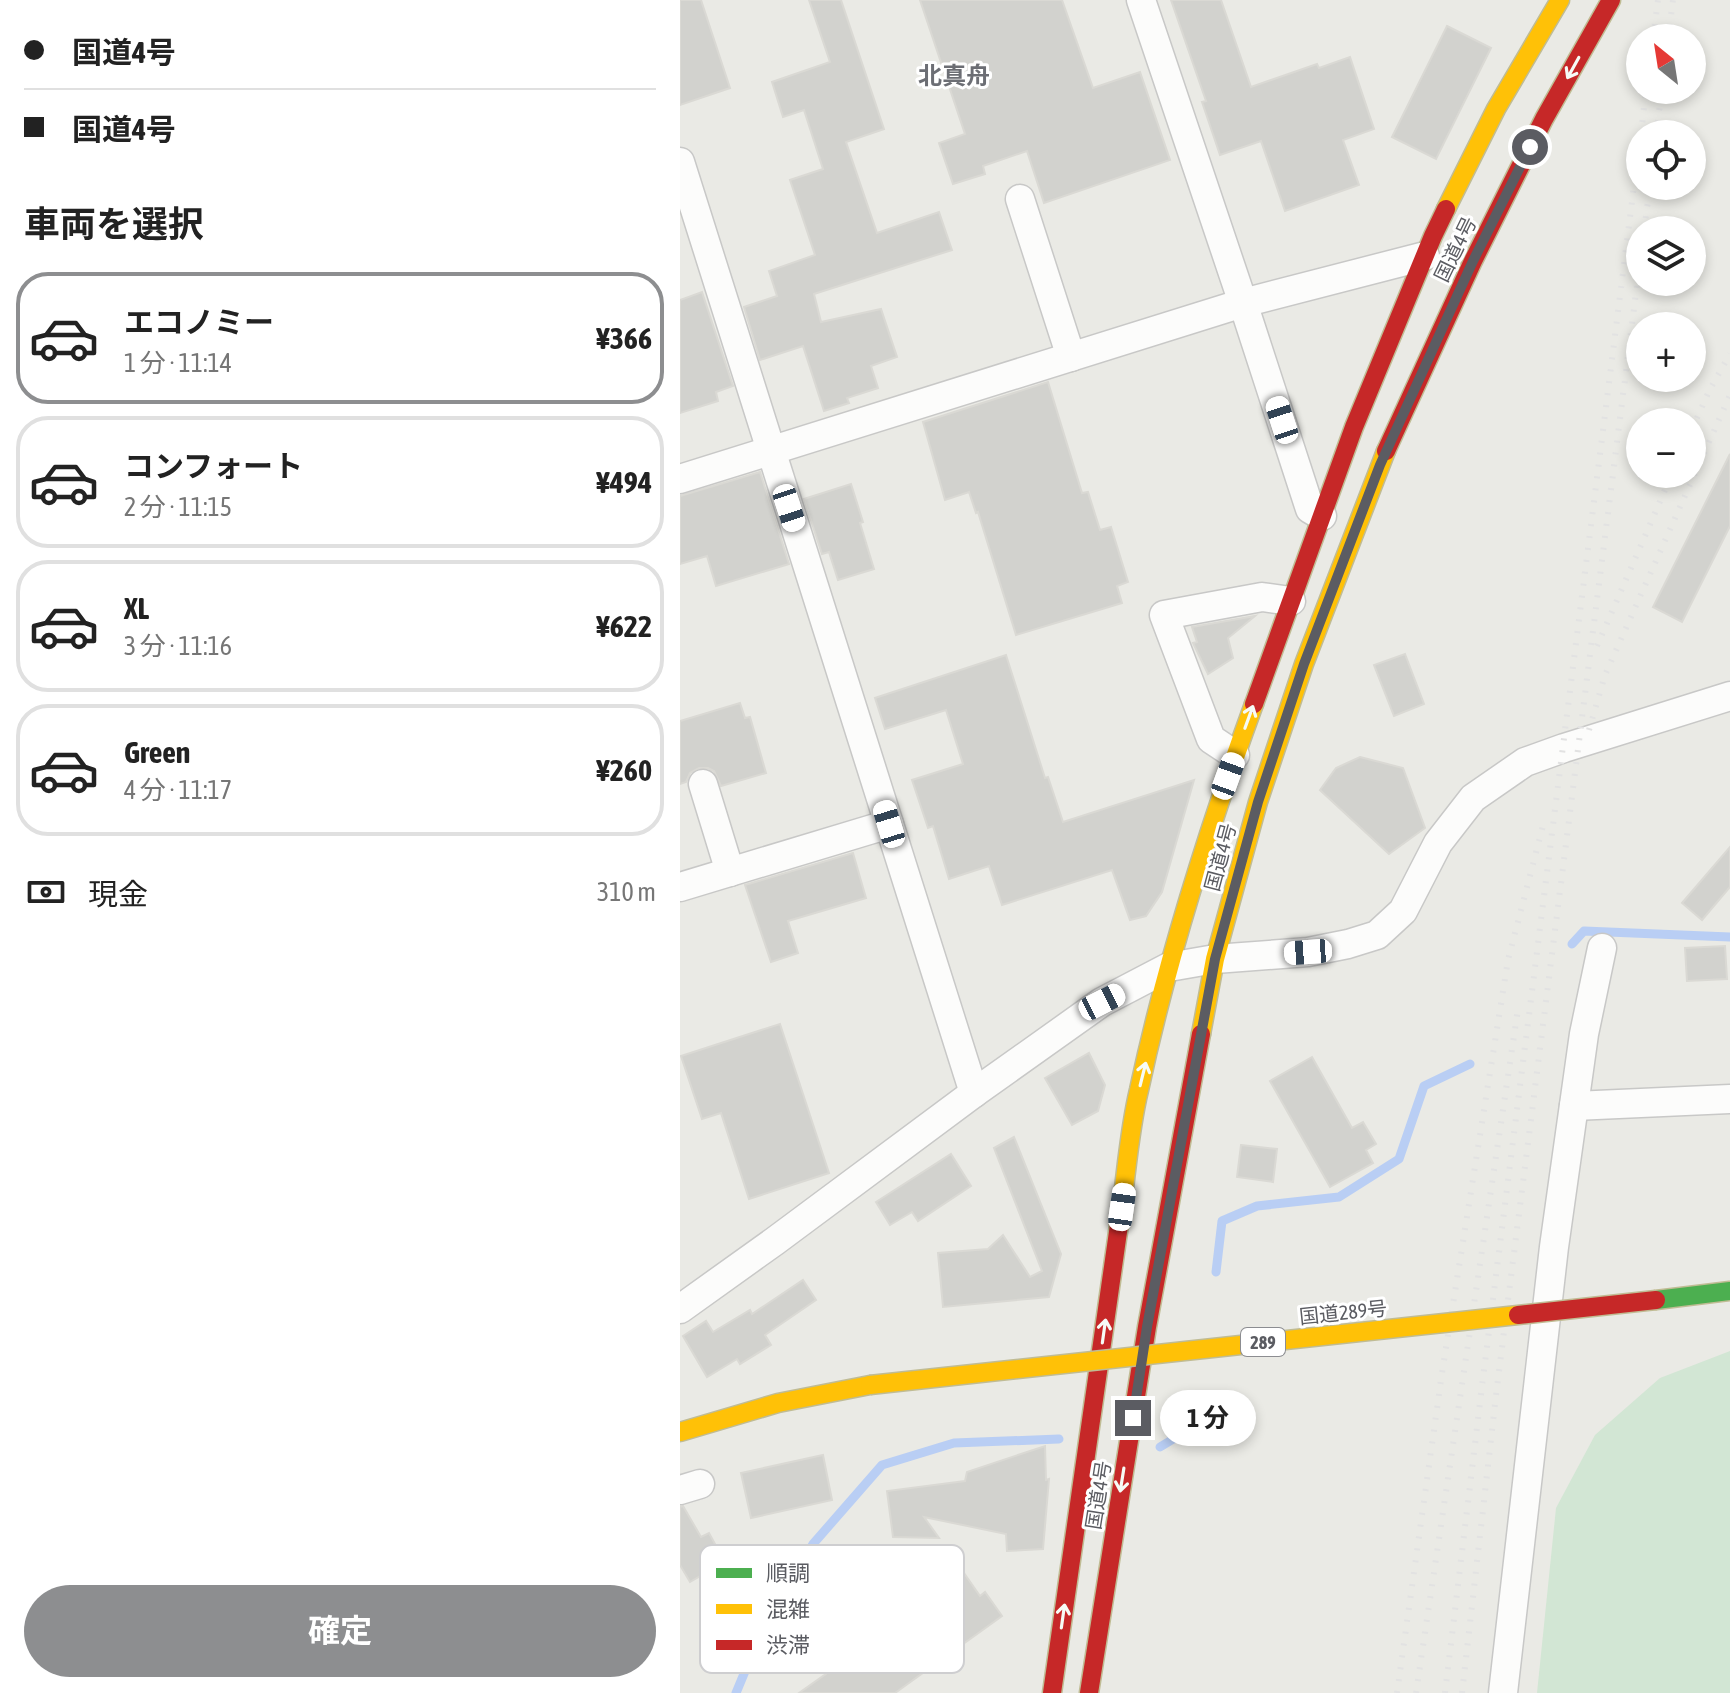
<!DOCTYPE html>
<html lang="ja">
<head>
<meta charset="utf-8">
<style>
	body { margin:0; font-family:"Asap Condensed","Noto Sans JP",sans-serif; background:#f2f2f2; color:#222; height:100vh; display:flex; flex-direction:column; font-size:30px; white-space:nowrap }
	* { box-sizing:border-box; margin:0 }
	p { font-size:26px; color:#767676 }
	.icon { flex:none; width:44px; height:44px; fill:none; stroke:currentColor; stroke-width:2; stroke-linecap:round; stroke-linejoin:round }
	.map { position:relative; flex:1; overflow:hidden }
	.details { display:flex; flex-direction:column; background:#fff; width:680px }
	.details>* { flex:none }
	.banner { display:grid; align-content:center; height:176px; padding:0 24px; background:#fff }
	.needle { width:52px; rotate:330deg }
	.buttons { position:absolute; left:946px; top:24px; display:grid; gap:16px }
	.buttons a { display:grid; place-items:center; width:80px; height:80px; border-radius:50%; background:#fff; box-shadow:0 4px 12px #0003; font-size:40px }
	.end { position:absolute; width:36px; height:36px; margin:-18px; border:10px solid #5b5c62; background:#fff; box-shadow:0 0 0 4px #fff }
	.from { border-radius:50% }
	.bubble { position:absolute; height:56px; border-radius:28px; background:#fff; box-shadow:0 4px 12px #0003; font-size:26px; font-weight:700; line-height:56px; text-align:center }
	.car { position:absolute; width:24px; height:48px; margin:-24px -12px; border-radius:10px; box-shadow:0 0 6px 2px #0007; background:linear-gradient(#fff 24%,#345 0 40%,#fff 0 76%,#345 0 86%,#fff 0) }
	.banner b { display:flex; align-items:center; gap:28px; height:76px; font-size:30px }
	.banner b+b { border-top:2px solid #e0e0e0 }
	.banner i { width:20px; height:20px; background:#222 }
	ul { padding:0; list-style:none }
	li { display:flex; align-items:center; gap:24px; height:132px; margin:0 16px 12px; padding:0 8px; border:4px solid #e0e0e0; border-radius:32px }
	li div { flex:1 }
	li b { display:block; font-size:30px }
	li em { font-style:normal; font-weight:700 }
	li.active { border-color:#8d8e90 }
	li>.icon { width:72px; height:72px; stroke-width:1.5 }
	h2 { padding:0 24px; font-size:36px; line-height:96px }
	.pay { display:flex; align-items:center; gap:20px; height:88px; padding:0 24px; font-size:30px }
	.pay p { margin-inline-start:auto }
	.action { display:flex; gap:16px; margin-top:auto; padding:16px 24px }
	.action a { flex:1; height:92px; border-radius:48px; background:#8d8e90; color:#fff; font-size:32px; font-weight:700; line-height:92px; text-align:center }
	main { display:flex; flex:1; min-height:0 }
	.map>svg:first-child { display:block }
</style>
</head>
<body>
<main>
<section class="details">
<div class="banner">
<b><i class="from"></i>国道4号</b>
<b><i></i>国道4号</b>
</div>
<h2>車両を選択</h2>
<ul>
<li class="active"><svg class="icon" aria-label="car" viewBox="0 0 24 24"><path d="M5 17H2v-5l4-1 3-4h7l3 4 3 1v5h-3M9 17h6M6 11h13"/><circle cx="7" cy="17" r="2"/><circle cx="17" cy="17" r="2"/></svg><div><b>エコノミー</b><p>1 分 · 11:14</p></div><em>¥366</em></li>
<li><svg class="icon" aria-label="car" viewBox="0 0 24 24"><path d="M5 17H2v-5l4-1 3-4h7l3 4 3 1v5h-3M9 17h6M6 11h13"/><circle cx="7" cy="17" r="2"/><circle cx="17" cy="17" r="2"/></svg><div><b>コンフォート</b><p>2 分 · 11:15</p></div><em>¥494</em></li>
<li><svg class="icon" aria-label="car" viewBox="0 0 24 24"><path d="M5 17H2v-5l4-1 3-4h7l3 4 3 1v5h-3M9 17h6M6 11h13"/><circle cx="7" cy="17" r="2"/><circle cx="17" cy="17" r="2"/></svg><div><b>XL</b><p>3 分 · 11:16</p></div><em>¥622</em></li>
<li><svg class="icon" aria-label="car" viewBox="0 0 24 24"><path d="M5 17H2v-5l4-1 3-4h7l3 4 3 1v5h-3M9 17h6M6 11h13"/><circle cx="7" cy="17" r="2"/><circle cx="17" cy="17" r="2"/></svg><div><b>Green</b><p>4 分 · 11:17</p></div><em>¥260</em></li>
</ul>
<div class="pay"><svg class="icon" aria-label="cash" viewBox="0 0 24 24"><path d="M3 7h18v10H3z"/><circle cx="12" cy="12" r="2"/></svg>現金<p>310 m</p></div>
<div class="action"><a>確定</a></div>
</section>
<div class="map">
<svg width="1050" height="1693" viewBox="0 0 1050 1693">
	<rect width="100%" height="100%" fill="#eaeae5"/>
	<polygon fill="#d2e6d4" points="1050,1351 1050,1693 857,1693 876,1508 915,1435 980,1378"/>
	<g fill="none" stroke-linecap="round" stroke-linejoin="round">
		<g stroke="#b9cef4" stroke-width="9">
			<polyline points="892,944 904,931 1050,937"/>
			<polyline points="536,1272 542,1221 577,1206 659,1197 719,1159 744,1086 790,1064"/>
			<polyline points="480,1447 538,1412"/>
			<polyline points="56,1693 83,1628 133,1544 202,1465 274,1443 379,1439"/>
		</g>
	</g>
	<g fill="#d2d2ce" stroke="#dad9d4" stroke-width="2">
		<polygon points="0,0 21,0 50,88 0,105"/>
		<polygon points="129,0 161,0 204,129 166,142 197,233 259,212 272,250 134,294 141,322 201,309 217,357 191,366 198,388 167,398 169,403 144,411 123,346 80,360 64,307 97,296 89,271 135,255 110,180 143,169 124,110 103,117 92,82 150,62"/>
		<polygon points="240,0 382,0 413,88 460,72 490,160 364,203 347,151 303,166 305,174 273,184 259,143 285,134"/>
		<polygon points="491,0 541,0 571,87 637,64 639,68 670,57 694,129 663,140 679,185 605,211 581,141 540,155 522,102 526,101"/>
		<polygon points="767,26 811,48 756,159 712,137"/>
		<polygon points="22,292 53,386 36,392 38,401 0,413 0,300"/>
		<polygon points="368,382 402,493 408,492 420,530 431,527 448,582 437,586 442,603 336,635 298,512 296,513 289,492 265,500 243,422"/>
		<polygon points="1050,454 1050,526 1002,622 973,607"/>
		<polygon points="80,472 109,564 36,586 27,556 0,564 0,496"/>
		<polygon points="171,484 183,522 180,523 194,569 158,580 149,552 142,554 124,499"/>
		<polygon points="575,616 548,638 553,658 528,674 513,643 517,642 512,627"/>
		<polygon points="725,654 744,704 714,716 694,665"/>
		<polygon points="326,655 365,778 368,777 383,822 514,780 482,892 466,916 450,920 432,870 322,905 309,866 269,879 253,826 248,828 232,780 283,764 266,710 205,729 195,698"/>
		<polygon points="60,703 65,718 70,717 86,773 41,786 34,771 28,768 19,768 10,773 6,782 0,784 0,721"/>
		<polygon points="680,757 723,768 745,828 709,854 640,790 656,768"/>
		<polygon points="1050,847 1050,887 1022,920 1002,903"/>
		<polygon points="173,853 186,898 108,921 118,953 91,962 65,885"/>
		<polygon points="1045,946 1047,979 1007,981 1005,948"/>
		<polygon points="100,1024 149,1173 69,1199 41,1113 22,1119 1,1056"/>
		<polygon points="409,1053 425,1085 418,1111 392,1125 365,1078"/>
		<polygon points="632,1057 672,1128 683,1122 696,1144 686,1150 693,1163 650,1187 590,1081"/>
		<polygon points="334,1137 381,1254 369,1297 263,1307 258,1253 308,1249 323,1235 350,1277 362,1271 314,1148"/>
		<polygon points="561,1145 597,1149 593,1182 557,1177"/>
		<polygon points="271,1154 291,1186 238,1221 232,1212 210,1225 196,1202"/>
		<polygon points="123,1280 136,1300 85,1335 91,1345 60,1364 57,1359 27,1377 3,1336 26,1321 33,1332 70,1310 72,1314"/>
		<polygon points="365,1446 366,1480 369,1479 363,1549 327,1551 326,1534 244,1517 259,1538 213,1537 207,1491 285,1481 287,1472"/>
		<polygon points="143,1455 152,1500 71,1518 61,1473"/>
		<polygon points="3,1506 21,1537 29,1533 41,1555 31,1562 34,1568 10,1582 0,1565 0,1507"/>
		<polygon points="268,1550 300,1596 305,1592 322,1616 215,1693 119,1693 191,1642 160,1599 145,1617 118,1595 153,1552 205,1596"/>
	</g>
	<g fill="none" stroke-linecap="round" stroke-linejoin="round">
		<g stroke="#c8c8c7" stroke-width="31">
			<g id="street">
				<polyline points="461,0 563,303 630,509 642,516"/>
				<polyline points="0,162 294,1093"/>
				<polyline points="340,199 391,357"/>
				<polyline points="0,479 563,303 745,256"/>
				<polyline points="555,755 531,739 484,615 582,597 611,601"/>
				<polyline points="23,784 50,872"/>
				<polyline points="0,887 209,824"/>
				<polyline points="894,1106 1050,1099"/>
				<polyline points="0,1309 95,1241 294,1093 422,1002 489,967 535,959 628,952 668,944 697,935 723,911 758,843 793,798 845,762 884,748 1050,696"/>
				<polyline points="0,1490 20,1484"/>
				<polyline points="823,1693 874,1247 904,1034 922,948"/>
			</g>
		</g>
		<g stroke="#c0bc94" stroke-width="21">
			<polyline id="fast" points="976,1300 1050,1291"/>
		</g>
		<g stroke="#c0bc94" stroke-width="21">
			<g id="slow">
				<polyline points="766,209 816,109 880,0"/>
				<polyline points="521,1034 535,959 578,802 624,664 706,451"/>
				<path d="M442,1204C447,1166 450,1127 459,1090C487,959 528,830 574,704"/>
				<polyline points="0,1432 98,1403 190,1385"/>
			</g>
		</g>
		<g stroke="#c0bc94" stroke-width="21">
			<g id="jam">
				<polyline points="706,451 793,261 864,119 931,0"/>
				<polyline points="574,704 674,427 753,236 766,209"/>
				<polyline points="372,1693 442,1204"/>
				<polyline points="409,1693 467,1327 521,1034"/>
			</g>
		</g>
		<use href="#street" stroke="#fcfcfb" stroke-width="28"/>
		<use href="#fast" stroke="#4caf50" stroke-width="18"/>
		<use href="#slow" stroke="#ffc107" stroke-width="18"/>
		<use href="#jam" stroke="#c62828" stroke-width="18"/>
		<g stroke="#e2e2e2" stroke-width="6" stroke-dasharray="2 10" stroke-linecap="butt">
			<polyline points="973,38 978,0"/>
			<polyline points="988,38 993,0"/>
			<polyline points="961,134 966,90"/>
			<polyline points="976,134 982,90"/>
			<polyline points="964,230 970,186"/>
			<polyline points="1012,429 1030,389 1050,354"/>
			<polyline points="917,646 992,474"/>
			<polyline points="909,730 925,675 1050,395"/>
			<polyline points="717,1693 762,1373 828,960 864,822"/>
			<polyline points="736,1693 838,1009"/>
			<polyline points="765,1693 802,1386 960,138"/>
			<polyline points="782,1693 817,1387 960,261"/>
		</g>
		<g stroke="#c0bc94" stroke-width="21" stroke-linecap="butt">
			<polyline id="slow-bridge" points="190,1385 838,1315"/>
		</g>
		<g stroke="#c0bc94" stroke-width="21" stroke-linecap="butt">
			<polyline id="jam-bridge" points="838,1315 976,1300"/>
		</g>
		<use href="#slow-bridge" stroke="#ffc107" stroke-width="18"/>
		<use href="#jam-bridge" stroke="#c62828" stroke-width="18"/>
	</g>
	<defs><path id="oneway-shaft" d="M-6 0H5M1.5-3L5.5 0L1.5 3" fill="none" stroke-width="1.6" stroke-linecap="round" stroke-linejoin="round" transform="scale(2)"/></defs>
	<g stroke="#f6fbf6">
		<use href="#oneway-shaft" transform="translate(893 68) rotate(119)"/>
		<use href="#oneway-shaft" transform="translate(569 717) rotate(-70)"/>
		<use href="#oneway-shaft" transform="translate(463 1074) rotate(-76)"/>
		<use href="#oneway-shaft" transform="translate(424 1331) rotate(-82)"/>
		<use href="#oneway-shaft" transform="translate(442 1480) rotate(99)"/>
		<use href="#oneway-shaft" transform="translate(383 1616) rotate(-82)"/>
	</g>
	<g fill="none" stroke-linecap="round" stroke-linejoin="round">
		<polyline stroke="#5b5c62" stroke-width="10" points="453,1418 467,1327 535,959 578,802 624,664 700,465 793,261 850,147"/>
	</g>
	<g text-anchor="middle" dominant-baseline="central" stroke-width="6" stroke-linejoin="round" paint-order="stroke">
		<rect fill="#fff" stroke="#8c8d91" stroke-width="2" x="561" y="1328" width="44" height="28" rx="6"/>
		<g font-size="18" font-weight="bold" fill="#5b5c62">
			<text x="583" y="1342">289</text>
		</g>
		<g font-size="20" fill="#5b5c62" stroke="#fff">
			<text transform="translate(775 249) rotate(-64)">国道4号</text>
			<text transform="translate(540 857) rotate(-75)">国道4号</text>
			<text transform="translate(663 1312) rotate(-6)">国道289号</text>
			<text transform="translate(418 1495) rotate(-81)">国道4号</text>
		</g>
		<g font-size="24" font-weight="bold" fill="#6c6e74" stroke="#fff">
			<text x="274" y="75">北真舟</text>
		</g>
	</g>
	<rect x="20" y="1545" width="264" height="128" rx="12" fill="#fff" stroke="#ceced0" stroke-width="2"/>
	<rect x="36" y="1568" width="36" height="10" fill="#4caf50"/>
	<rect x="36" y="1604" width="36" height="10" fill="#ffc107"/>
	<rect x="36" y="1640" width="36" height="10" fill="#c62828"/>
	<g font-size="22" fill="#5b5c62">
		<text x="86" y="1581">順調</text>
		<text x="86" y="1617">混雑</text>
		<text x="86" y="1653">渋滞</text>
	</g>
</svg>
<div class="buttons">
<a><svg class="needle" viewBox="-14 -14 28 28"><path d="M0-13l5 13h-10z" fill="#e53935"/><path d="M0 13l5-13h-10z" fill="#767676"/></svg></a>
<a><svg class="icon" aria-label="locate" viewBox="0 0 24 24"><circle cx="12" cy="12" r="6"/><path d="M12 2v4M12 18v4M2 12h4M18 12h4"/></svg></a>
<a><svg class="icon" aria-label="layers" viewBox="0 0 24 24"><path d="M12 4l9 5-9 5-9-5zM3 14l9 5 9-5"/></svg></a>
<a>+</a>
<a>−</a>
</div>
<i class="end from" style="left:850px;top:147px"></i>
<i class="end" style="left:453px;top:1418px"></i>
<div class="bubble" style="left:480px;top:1390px;width:96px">1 分</div>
<i class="car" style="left:602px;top:420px;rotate:342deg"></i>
<i class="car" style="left:109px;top:508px;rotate:162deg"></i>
<i class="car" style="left:548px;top:776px;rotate:20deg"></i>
<i class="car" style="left:209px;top:824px;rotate:343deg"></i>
<i class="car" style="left:628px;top:952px;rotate:266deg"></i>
<i class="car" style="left:422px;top:1002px;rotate:63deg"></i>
<i class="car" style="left:442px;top:1207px;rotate:8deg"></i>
</div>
</main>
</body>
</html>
